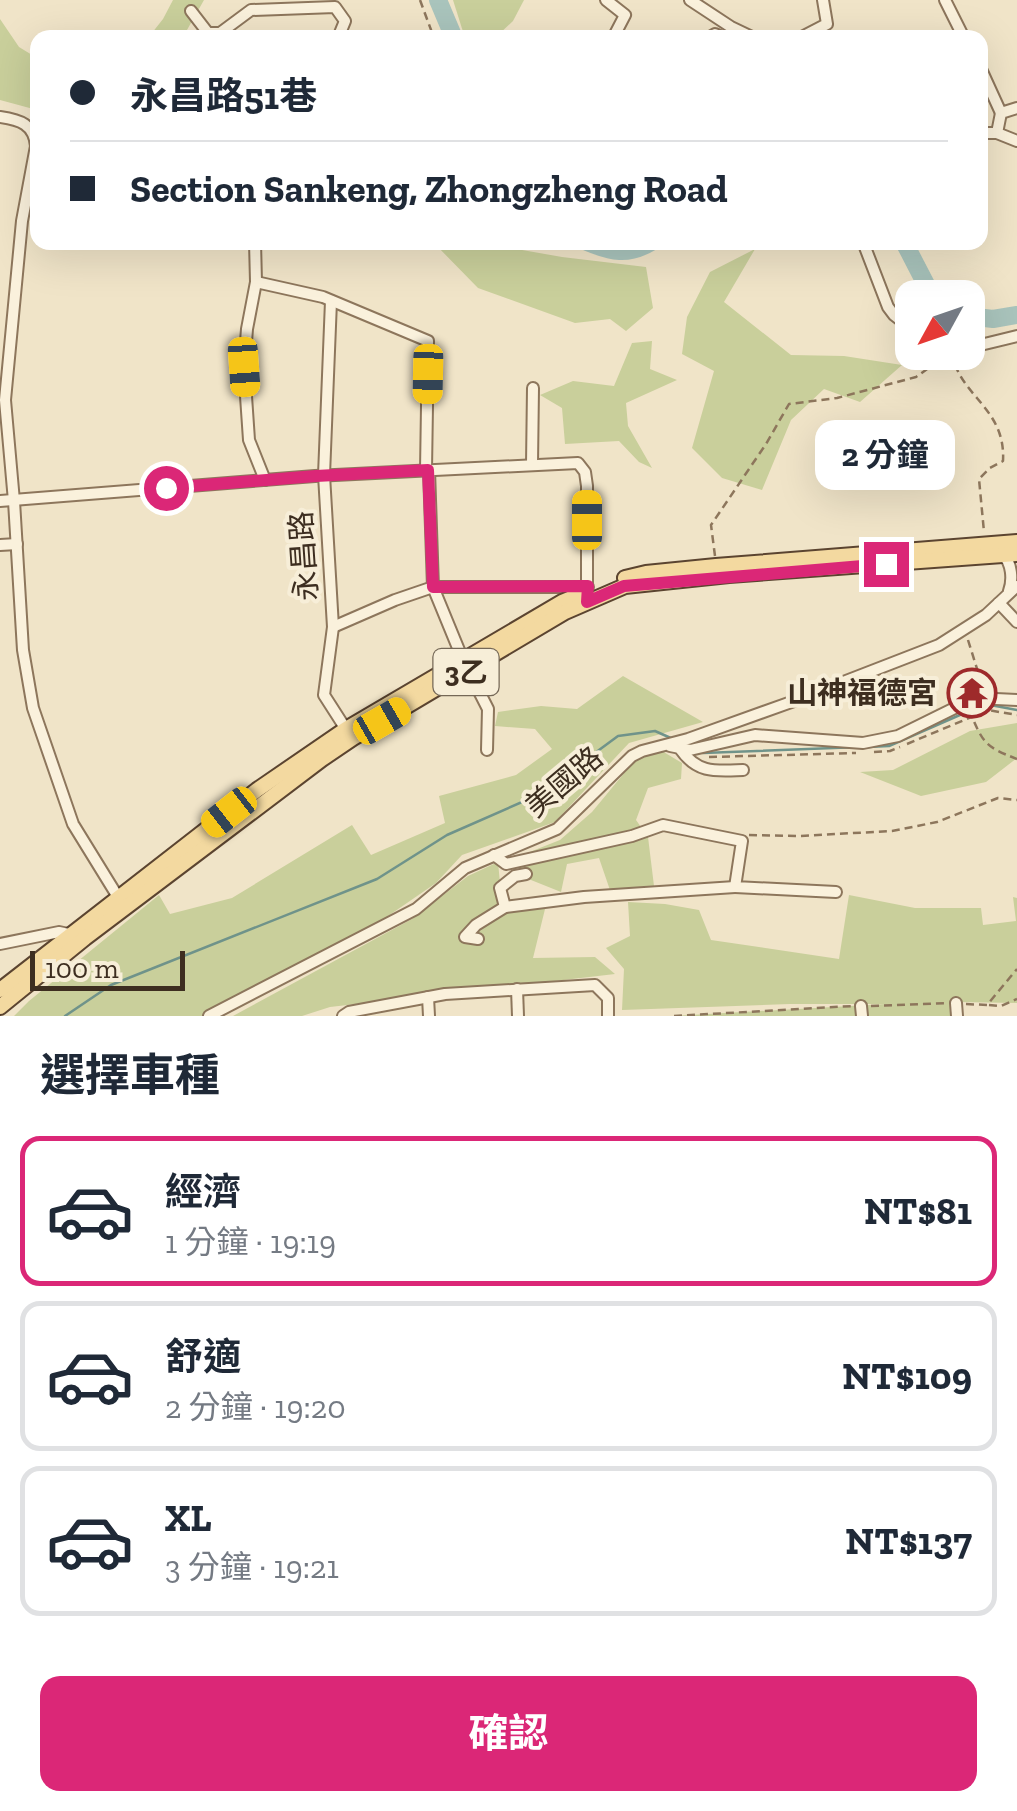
<!DOCTYPE html>
<html lang="zh-TW">
<head>
<meta charset="utf-8">
<style>
	body { margin:0; font-family:"Zilla Slab","Noto Sans TC",serif; background:#f2f2f3; color:#1f2937; height:100vh; display:flex; flex-direction:column; font-size:38px; white-space:nowrap }
	* { box-sizing:border-box; margin:0 }
	p { font-size:32px; color:#747a83 }
	.icon { flex:none; width:55px; height:55px; fill:none; stroke:currentColor; stroke-width:2; stroke-linecap:round; stroke-linejoin:round }
	.map { position:relative; height:1016px; overflow:hidden }
	.sheet { display:flex; flex-direction:column; background:#fff; flex:1 }
	.sheet>* { flex:none }
	.top-card { position:absolute; left:30px; top:30px; width:958px; height:220px; border-radius:20px; box-shadow:0 10px 40px #0002; display:grid; align-content:center; height:220px; padding:0 40px; background:#fff }
	.needle { width:65px; rotate:230deg }
	.tools { position:absolute; left:895px; top:280px; display:grid; gap:20px }
	.tools a { display:grid; place-items:center; width:90px; height:90px; border-radius:20px; background:#fff; box-shadow:0 10px 40px #0002; font-size:50px }
	.scale { position:absolute; left:30px; bottom:25px; width:155px; box-sizing:border-box; padding-left:10px; border:5px solid #3d2e20; border-top:0; font-size:28px; line-height:35px; white-space:nowrap; color:#3d2e20; -webkit-text-stroke:8px #f7eed8; paint-order:stroke }
	.end { position:absolute; width:45px; height:45px; margin:-22px; border:12px solid #db2777; background:#fff; box-shadow:0 0 0 5px #fff }
	.from { border-radius:50% }
	.bubble { position:absolute; height:70px; border-radius:20px; background:#fff; box-shadow:0 10px 40px #0002; font-size:32px; font-weight:700; line-height:70px; text-align:center }
	.car { position:absolute; width:30px; height:60px; margin:-30px -15px; border-radius:12px; box-shadow:0 0 8px 2px #0007; background:linear-gradient(#f5c518 24%,#345 0 40%,#f5c518 0 76%,#345 0 86%,#f5c518 0) }
	.top-card b { display:flex; align-items:center; gap:35px; height:95px; font-size:38px }
	.top-card b+b { border-top:2px solid #e0e1e3 }
	.top-card i { width:25px; height:25px; background:#1f2937 }
	ul { padding:0; list-style:none }
	li { display:flex; align-items:center; gap:30px; height:150px; margin:0 20px 15px; padding:0 20px; border:5px solid #e0e1e3; border-radius:20px }
	li div { flex:1 }
	li b { display:block; font-size:38px }
	li em { font-style:normal; font-weight:700 }
	li.selected { border-color:#db2777 }
	li>.icon { width:90px; height:90px; stroke-width:1.5 }
	h2 { padding:0 40px; font-size:45px; line-height:120px }
	.action { display:flex; gap:20px; margin-top:auto; padding:20px 40px }
	.action a { flex:1; height:115px; border-radius:20px; background:#db2777; color:#fff; font-size:40px; font-weight:700; line-height:115px; text-align:center }
	.map>svg:first-child { display:block }
</style>
</head>
<body>
<div class="map">
<svg width="1017" height="1016" viewBox="0 0 1017 1016">
	<rect width="100%" height="100%" fill="#f0e4c8"/>
	<g fill="#c9cf9b">
		<polygon points="173,0 204,0 183,37 148,38 163,19"/>
		<polygon points="453,0 524,0 513,21 496,37 465,38"/>
		<polygon points="0,19 19,47 37,58 37,110 0,100"/>
		<polygon points="434,243 507,243 505,247 562,257 646,267 653,308 626,331 610,319 575,323 478,288"/>
		<polygon points="755,249 724,302 791,355 844,356 902,365 860,402 824,389 791,420 762,490 722,478 692,448 714,371 682,354 687,317 710,272"/>
		<polygon points="652,341 650,369 677,380 626,403 628,426 652,468 639,462 619,441 565,444 562,408 540,395 573,381 614,386 632,343"/>
		<polygon points="623,676 703,722 629,743 555,822 462,855 436,883 375,925 208,1016 14,1016 29,1001 159,895 170,914 232,898 352,825 371,855 445,823 439,796 516,775 552,749 535,729 495,726 498,712 541,706 577,709"/>
		<polygon points="1017,723 1017,758 986,782 921,796 860,772 893,770 970,731"/>
		<polygon points="662,751 682,763 681,779 648,788 636,820 648,837 654,886 611,893 599,858 567,864 561,892 526,878 512,859 560,840 592,812 635,760"/>
		<polygon points="498,862 502,904 546,905 533,958 595,957 615,974 330,1007 302,1016 233,1016 412,919 468,876"/>
		<polygon points="849,895 915,908 981,908 983,925 1016,921 1013,897 1017,898 1017,1003 957,1002 957,1016 673,1016 886,1004 790,1004 622,1010 624,969 606,948 630,936 628,902 665,904 699,910 711,940 839,959"/>
	</g>
	<g fill="none" stroke-linecap="round" stroke-linejoin="round">
		<g stroke="#6f938a" stroke-width="2.5">
			<polyline points="868,747 889,746 985,704 1017,710"/>
			<polyline points="703,753 860,747"/>
			<polyline points="65,1016 111,985 377,879 447,835 538,795 618,736 655,731 673,739"/>
		</g>
		<g stroke="#a9c4bc" stroke-width="18">
			<polyline points="438,0 454,38"/>
			<path d="M587,242C611,252 628,256 651,242"/>
			<polyline points="904,242 933,298"/>
			<polyline points="968,316 993,319 1017,315"/>
		</g>
		<g stroke="#8d765c" stroke-width="14">
			<g id="minor">
				<polyline points="606,0 625,15 613,38"/>
				<polyline points="690,0 731,27 754,38"/>
				<polyline points="945,0 964,38"/>
				<polyline points="191,11 208,33 220,33 251,10 335,7 345,21 338,38"/>
				<polyline points="708,38 715,34 724,38"/>
				<polyline points="800,38 827,24 823,0"/>
				<polyline points="980,67 1001,113"/>
				<path d="M0,117C20,120 34,124 36,146L22,221L5,400L14,501L23,650L33,708L73,824L118,897"/>
				<polyline points="980,133 997,133 1001,113 1017,108"/>
				<polyline points="997,133 1017,141"/>
				<polyline points="255,242 256,282 247,329 244,367 249,440 265,480"/>
				<polyline points="863,242 888,307 894,315 912,329"/>
				<polyline points="256,282 323,297 428,341 426,470"/>
				<polyline points="331,301 324,475 333,627 324,695 349,734"/>
				<polyline points="968,348 1017,336"/>
				<polyline points="532,464 533,388"/>
				<polyline points="429,470 433,587 463,660 488,709 487,750"/>
				<polyline points="0,501 315,476 578,463 585,472 587,486 587,601"/>
				<polyline points="0,545 17,544"/>
				<path d="M1003,555C1012,563 1013,580 1009,591"/>
				<polyline points="999,603 1017,622"/>
				<polyline points="333,627 395,600 433,587 588,587"/>
				<polyline points="670,746 690,750 755,735 863,743 898,736 975,698 1017,700"/>
				<path d="M681,750C698,774 716,771 743,770"/>
				<polyline points="494,855 506,864 632,836 663,825 742,841 735,887 836,892"/>
				<polyline points="526,874 515,876 500,888 505,907 584,897 735,887"/>
				<polyline points="478,939 465,937 476,925 505,907"/>
				<polyline points="0,944 59,932 73,935"/>
				<polyline points="517,989 518,1016"/>
				<polyline points="428,997 429,1016"/>
				<polyline points="956,1003 957,1016"/>
				<polyline points="861,1006 862,1016"/>
				<polyline points="209,1016 416,909 465,868 557,829 632,756 642,751 688,739 797,700 939,645 986,615 1017,586"/>
				<polyline points="343,1016 349,1012 445,994 595,985 608,998 608,1016"/>
			</g>
		</g>
		<g stroke="#5b4430" stroke-width="18">
			<g id="major">
				<polyline points="625,578 646,573 716,566 1017,542"/>
				<polyline points="0,990 257,790 346,729 562,602 581,594"/>
				<polyline points="0,1007 85,938 322,759 353,738 565,612 625,586 729,575 1017,554"/>
			</g>
		</g>
		<g stroke="#8d765c" stroke-width="2.5" stroke-dasharray="8 5" stroke-linecap="butt">
			<polyline points="420,0 434,38"/>
			<path d="M952,352C958,396 1006,407 1003,461L990,468L979,479L984,532"/>
			<polyline points="715,556 711,525 766,444 789,404 837,398 916,377 951,352"/>
			<polyline points="968,640 979,675 979,686"/>
			<path d="M969,710C983,742 983,746 1017,759"/>
			<polyline points="907,744 988,710 1017,715"/>
			<polyline points="874,752 890,751 900,747"/>
			<polyline points="709,757 856,753"/>
			<polyline points="749,835 799,836 892,831 937,822 998,798 1017,800"/>
			<polyline points="966,1004 987,1005 1017,969"/>
			<polyline points="989,1005 1001,1006 1017,999"/>
			<polyline points="871,1006 948,1003"/>
			<polyline points="674,1016 853,1006"/>
		</g>
		<use href="#minor" stroke="#faf1dc" stroke-width="10"/>
		<use href="#major" stroke="#f3d9a0" stroke-width="14"/>
	</g>
	<g fill="none" stroke-linecap="round" stroke-linejoin="round">
		<polyline stroke="#db2777" stroke-width="12" points="166,488 316,476 428,470 433,587 588,586 587,602 624,586 886,564"/>
	</g>
	<defs>
		<g id="temple-ring" transform="scale(2.5)"><circle r="9.5" fill="#f7eed8" stroke="#9e2a2b" stroke-width="1.5"/><path d="M0-6L5-2H3V0L6.5 2.5H4V6H1.5V3h-3V6H-4V2.5H-6.5L-3 0V-2H-5Z" fill="#9e2a2b"/></g>
	</defs>
	<g fill-rule="evenodd">
		<use href="#temple-ring" x="972" y="693"/>
	</g>
	<g text-anchor="middle" dominant-baseline="central" stroke-width="8" stroke-linejoin="round" paint-order="stroke">
		<rect fill="#f7eed8" stroke="#756857" stroke-width="2.5" x="433.5" y="649" width="65" height="46" rx="8"/>
		<g font-size="28" font-weight="bold" fill="#3d2e20">
			<text x="466" y="672">3乙</text>
		</g>
		<g font-size="30" fill="#3d2e20" stroke="#f7eed8">
			<text transform="translate(304 556) rotate(-94)">永昌路</text>
			<text transform="translate(564 782) rotate(-40)">美國路</text>
		</g>
		<g font-size="30" font-weight="bold" fill="#3d2e20" stroke="#f7eed8" text-anchor="end">
			<text x="937" y="693">山神福德宮</text>
		</g>
	</g>
</svg>
<div class="tools">
<a><svg class="needle" viewBox="-14 -14 28 28"><path d="M0-13l5 13h-10z" fill="#e53935"/><path d="M0 13l5-13h-10z" fill="#747a83"/></svg></a>
</div>
<div class="scale">100 m</div>
<i class="end from" style="left:166px;top:488px"></i>
<i class="end" style="left:886px;top:564px"></i>
<div class="bubble" style="left:815px;top:420px;width:140px">2 分鐘</div>
<i class="car" style="left:244px;top:367px;rotate:176deg"></i>
<i class="car" style="left:428px;top:374px;rotate:181deg"></i>
<i class="car" style="left:587px;top:520px;rotate:0deg"></i>
<i class="car" style="left:382px;top:721px;rotate:60deg"></i>
<i class="car" style="left:229px;top:812px;rotate:232deg"></i>
<div class="top-card">
<b><i class="from"></i>永昌路51巷</b>
<b><i></i>Section Sankeng, Zhongzheng Road</b>
</div>
</div>
<section class="sheet">
<h2>選擇車種</h2>
<ul>
<li class="selected"><svg class="icon" aria-label="car" viewBox="0 0 24 24"><path d="M5 17H2v-5l4-1 3-4h7l3 4 3 1v5h-3M9 17h6M6 11h13"/><circle cx="7" cy="17" r="2"/><circle cx="17" cy="17" r="2"/></svg><div><b>經濟</b><p>1 分鐘 · 19:19</p></div><em>NT$81</em></li>
<li><svg class="icon" aria-label="car" viewBox="0 0 24 24"><path d="M5 17H2v-5l4-1 3-4h7l3 4 3 1v5h-3M9 17h6M6 11h13"/><circle cx="7" cy="17" r="2"/><circle cx="17" cy="17" r="2"/></svg><div><b>舒適</b><p>2 分鐘 · 19:20</p></div><em>NT$109</em></li>
<li><svg class="icon" aria-label="car" viewBox="0 0 24 24"><path d="M5 17H2v-5l4-1 3-4h7l3 4 3 1v5h-3M9 17h6M6 11h13"/><circle cx="7" cy="17" r="2"/><circle cx="17" cy="17" r="2"/></svg><div><b>XL</b><p>3 分鐘 · 19:21</p></div><em>NT$137</em></li>
</ul>
<div class="action"><a>確認</a></div>
</section>
</body>
</html>
